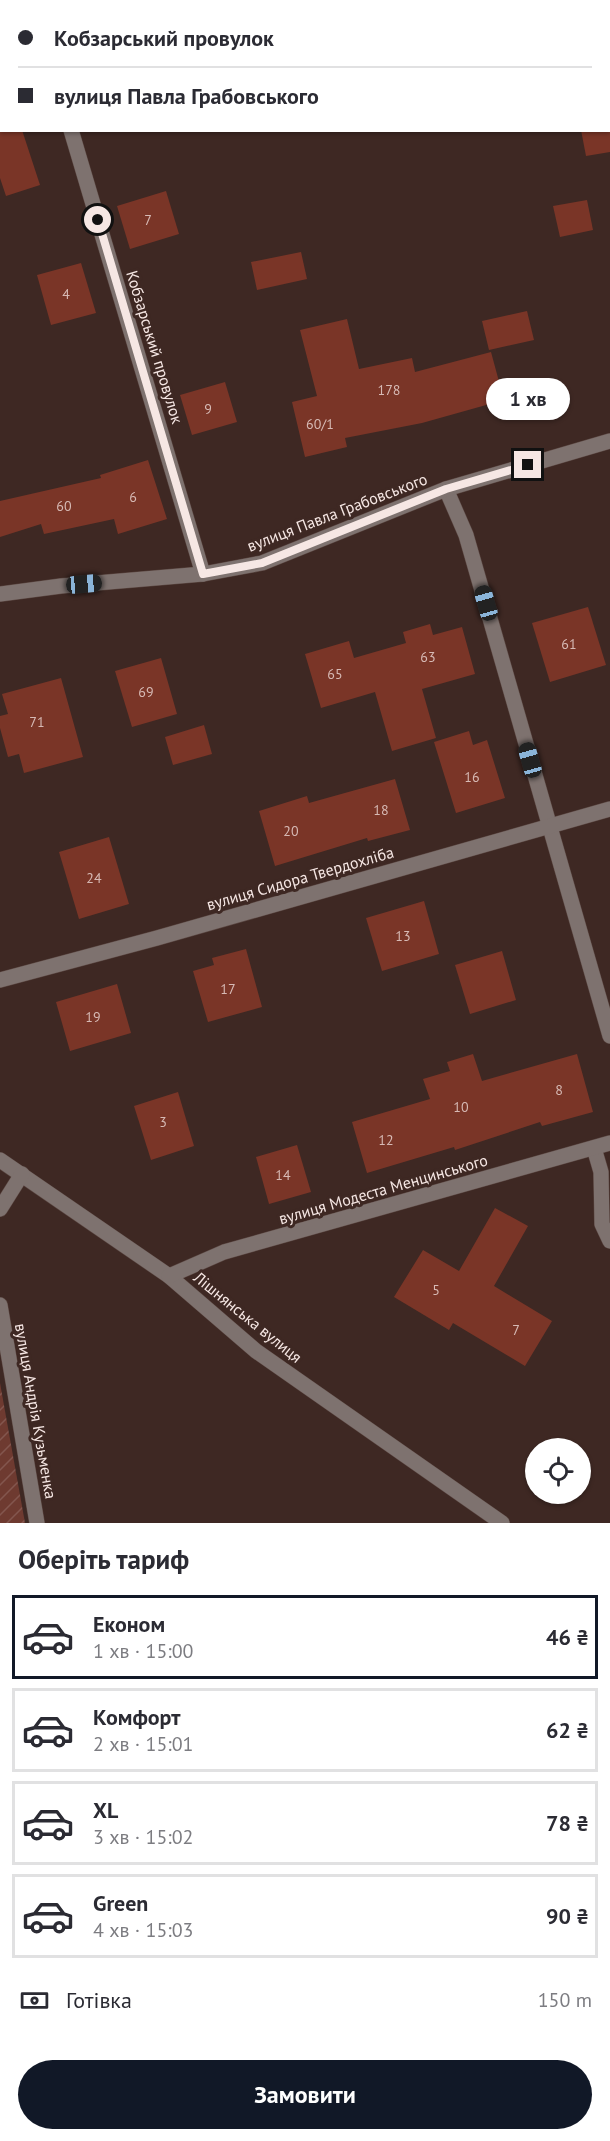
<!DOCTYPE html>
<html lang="uk">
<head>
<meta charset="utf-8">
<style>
	body { margin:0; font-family:"PT Sans",sans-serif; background:#f2f2f3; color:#2b2b33; height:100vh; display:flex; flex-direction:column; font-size:22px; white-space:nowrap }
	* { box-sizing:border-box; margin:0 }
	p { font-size:20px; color:#7c7c81 }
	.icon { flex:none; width:33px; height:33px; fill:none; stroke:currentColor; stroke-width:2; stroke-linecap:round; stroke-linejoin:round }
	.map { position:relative; height:1523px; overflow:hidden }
	.sheet { display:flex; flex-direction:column; background:#fff; flex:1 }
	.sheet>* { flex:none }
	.guide { position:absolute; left:0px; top:0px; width:610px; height:132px; box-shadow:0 2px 4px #0004; display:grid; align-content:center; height:132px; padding:0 18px; background:#fff }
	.controls { position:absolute; left:525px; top:1438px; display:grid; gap:12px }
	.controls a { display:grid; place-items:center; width:66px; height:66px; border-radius:50%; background:#fff; box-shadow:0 2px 4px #0004; font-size:30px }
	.end { position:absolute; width:27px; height:27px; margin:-14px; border:8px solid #f6e7e4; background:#111; box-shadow:0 0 0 3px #111 }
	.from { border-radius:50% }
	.bubble { position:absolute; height:42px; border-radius:21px; background:#fff; box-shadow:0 2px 4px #0004; font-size:20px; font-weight:600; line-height:42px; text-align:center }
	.car { position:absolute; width:18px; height:36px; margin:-18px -9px; border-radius:8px; box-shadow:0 0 4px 2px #0007; background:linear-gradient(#222 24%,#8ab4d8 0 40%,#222 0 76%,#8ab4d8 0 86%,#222 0) }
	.guide b { display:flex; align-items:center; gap:21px; height:57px; font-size:22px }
	.guide b+b { border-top:2px solid #e1e1e2 }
	.guide i { width:15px; height:15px; background:#2b2b33 }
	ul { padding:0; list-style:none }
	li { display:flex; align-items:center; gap:18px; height:84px; margin:0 12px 9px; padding:0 6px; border:3px solid #e1e1e2; border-radius:0px }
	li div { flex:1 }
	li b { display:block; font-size:22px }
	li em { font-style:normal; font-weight:600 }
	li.selected { border-color:#111827 }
	li>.icon { width:54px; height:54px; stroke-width:1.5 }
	h2 { padding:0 18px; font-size:27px; line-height:72px }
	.pay { display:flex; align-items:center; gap:15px; height:66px; padding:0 18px; font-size:22px }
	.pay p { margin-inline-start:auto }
	.action { display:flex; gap:12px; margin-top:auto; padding:12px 18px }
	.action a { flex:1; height:69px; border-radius:36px; background:#111827; color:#fff; font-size:24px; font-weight:600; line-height:69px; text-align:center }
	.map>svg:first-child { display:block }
</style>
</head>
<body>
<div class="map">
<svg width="610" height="1523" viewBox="0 0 610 1523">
	<defs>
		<pattern id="garden-furrows" width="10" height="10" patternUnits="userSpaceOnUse" patternTransform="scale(1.5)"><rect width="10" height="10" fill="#6e3a30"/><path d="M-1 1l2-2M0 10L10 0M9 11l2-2" fill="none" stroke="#83564e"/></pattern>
	</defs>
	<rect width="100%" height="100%" fill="#3e2823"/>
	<polygon fill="url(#garden-furrows)" points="0,1383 25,1523 0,1523"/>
	<g fill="#7a3527">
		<polygon points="0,130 22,130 40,185 6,196 0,178"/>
		<polygon points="581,130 610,130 610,152 586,156"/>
		<polygon points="166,191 179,234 130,249 117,206"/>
		<polygon points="587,200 593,230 560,237 553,206"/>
		<polygon points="301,252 307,279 257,290 251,262"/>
		<polygon points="81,263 96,313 51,325 37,275"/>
		<polygon points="527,311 534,340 489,350 482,321"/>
		<polygon points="347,319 359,369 412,358 415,372 491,352 504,400 422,423 345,438 347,447 305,457 292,402 317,396 300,330"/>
		<polygon points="225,382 237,422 192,435 180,395"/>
		<polygon points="148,460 167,519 118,534 114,519 44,534 41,524 0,537 0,501 101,478 100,475"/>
		<polygon points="588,607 606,665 550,682 532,623"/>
		<polygon points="430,624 433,635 462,627 475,674 422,689 436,738 392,751 375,692 321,708 305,654 349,641 354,658 406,643 403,632"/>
		<polygon points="161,658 177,714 132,727 115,671"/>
		<polygon points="61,678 83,757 24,773 19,754 8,757 0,728 0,716 8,714 2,694"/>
		<polygon points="204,725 212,754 173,765 165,737"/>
		<polygon points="469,731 473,745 487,740 505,798 456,813 434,742"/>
		<polygon points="395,779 410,830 368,841 367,838 275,866 259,811 307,796 309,803"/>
		<polygon points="109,837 129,904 79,919 59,852"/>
		<polygon points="424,901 439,954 382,971 366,918"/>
		<polygon points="246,949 262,1007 208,1022 193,971 214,965 212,958"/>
		<polygon points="502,951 516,1000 470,1014 455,965"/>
		<polygon points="117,984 131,1033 70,1051 56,1002"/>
		<polygon points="473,1054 482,1081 577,1054 593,1112 542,1126 540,1122 455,1150 454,1147 367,1173 352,1122 430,1099 423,1079 450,1071 447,1062"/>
		<polygon points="178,1092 194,1146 151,1160 134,1106"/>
		<polygon points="297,1145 311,1192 269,1204 256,1157"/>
		<polygon points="495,1208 528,1226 494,1286 552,1321 525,1366 453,1323 449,1330 394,1297 423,1250 459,1271"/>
	</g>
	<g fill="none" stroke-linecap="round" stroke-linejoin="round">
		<g stroke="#5b4742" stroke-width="16">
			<g id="minor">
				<polyline points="32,0 32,2"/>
				<polyline points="540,0 541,2"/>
				<polyline points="71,130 203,574"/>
				<polyline points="446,489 466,535 610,1036"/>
				<polyline points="0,594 61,586 203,574 262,563 446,489 610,441"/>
				<polyline points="0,980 157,938 610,809"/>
				<polyline points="594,1148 601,1172 602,1224 610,1241"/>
				<polyline points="0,1160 169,1276 256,1351 502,1523"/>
				<polyline points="0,1209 22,1174"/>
				<polyline points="169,1276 224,1252 610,1143"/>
				<polyline points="0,1305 37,1523"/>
			</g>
		</g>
		<use href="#minor" stroke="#7e726f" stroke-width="15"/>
	</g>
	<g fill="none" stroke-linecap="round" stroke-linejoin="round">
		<polyline stroke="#f6e7e4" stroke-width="8" points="98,220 203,574 262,563 446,489 528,465"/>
	</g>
	<g text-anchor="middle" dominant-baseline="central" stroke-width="6" stroke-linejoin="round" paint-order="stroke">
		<g font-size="14" fill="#d7bab5">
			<text x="148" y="220">7</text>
			<text x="66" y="294">4</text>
			<text x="389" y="390">178</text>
			<text x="208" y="409">9</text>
			<text x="320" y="424">60/1</text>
			<text x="133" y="497">6</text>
			<text x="64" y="506">60</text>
			<text x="569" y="644">61</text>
			<text x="428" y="657">63</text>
			<text x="335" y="674">65</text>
			<text x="146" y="692">69</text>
			<text x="37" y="722">71</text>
			<text x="472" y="777">16</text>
			<text x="381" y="810">18</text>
			<text x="291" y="831">20</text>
			<text x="94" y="878">24</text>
			<text x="403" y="936">13</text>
			<text x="228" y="989">17</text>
			<text x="93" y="1017">19</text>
			<text x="559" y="1090">8</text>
			<text x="461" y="1107">10</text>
			<text x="163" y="1122">3</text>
			<text x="386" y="1140">12</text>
			<text x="283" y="1175">14</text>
			<text x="436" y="1290">5</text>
			<text x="516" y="1330">7</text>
		</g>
		<g font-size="16" fill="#f6e7e4" stroke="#3e2823">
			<text transform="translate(155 347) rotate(73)">Кобзарський провулок</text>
			<text transform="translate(337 512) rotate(-21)">вулиця Павла Грабовського</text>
			<text transform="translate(300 878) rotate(-16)">вулиця Сидора Твердохліба</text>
			<text transform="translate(383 1189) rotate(-16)">вулиця Модеста Менцинського</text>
			<text transform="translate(248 1317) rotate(39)">Лішнянська вулиця</text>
			<text transform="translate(36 1411) rotate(80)">вулиця Андрія Кузьменка</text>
		</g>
	</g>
</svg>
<div class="controls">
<a><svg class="icon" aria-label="locate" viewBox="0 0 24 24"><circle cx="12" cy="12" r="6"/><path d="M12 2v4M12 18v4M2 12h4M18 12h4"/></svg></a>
</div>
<i class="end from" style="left:98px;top:220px"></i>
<i class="end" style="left:528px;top:465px"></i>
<div class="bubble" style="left:486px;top:378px;width:84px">1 хв</div>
<i class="car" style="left:84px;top:584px;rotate:85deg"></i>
<i class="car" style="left:486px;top:603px;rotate:344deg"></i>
<i class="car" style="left:530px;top:760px;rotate:344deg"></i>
<div class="guide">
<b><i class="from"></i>Кобзарський провулок</b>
<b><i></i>вулиця Павла Грабовського</b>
</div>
</div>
<section class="sheet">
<h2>Оберіть тариф</h2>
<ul>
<li class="selected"><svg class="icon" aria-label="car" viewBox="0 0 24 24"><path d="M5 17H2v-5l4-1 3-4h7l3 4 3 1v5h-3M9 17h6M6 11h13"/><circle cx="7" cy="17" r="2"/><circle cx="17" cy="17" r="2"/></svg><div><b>Економ</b><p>1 хв · 15:00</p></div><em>46 ₴</em></li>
<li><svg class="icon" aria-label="car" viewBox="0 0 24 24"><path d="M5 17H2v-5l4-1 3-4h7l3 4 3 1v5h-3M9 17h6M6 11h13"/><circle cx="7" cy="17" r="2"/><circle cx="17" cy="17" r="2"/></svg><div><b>Комфорт</b><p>2 хв · 15:01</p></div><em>62 ₴</em></li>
<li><svg class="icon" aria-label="car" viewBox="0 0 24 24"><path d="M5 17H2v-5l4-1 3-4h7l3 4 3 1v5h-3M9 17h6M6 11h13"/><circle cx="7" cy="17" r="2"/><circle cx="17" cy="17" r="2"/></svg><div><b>XL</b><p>3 хв · 15:02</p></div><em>78 ₴</em></li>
<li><svg class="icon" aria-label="car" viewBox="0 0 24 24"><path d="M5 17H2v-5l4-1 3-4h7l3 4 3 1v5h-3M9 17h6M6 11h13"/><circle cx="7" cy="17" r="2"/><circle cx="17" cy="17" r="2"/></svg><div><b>Green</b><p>4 хв · 15:03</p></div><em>90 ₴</em></li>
</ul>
<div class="pay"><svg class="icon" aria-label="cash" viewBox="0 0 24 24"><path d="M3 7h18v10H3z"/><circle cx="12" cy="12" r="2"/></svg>Готівка<p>150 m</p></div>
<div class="action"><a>Замовити</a></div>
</section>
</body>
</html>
